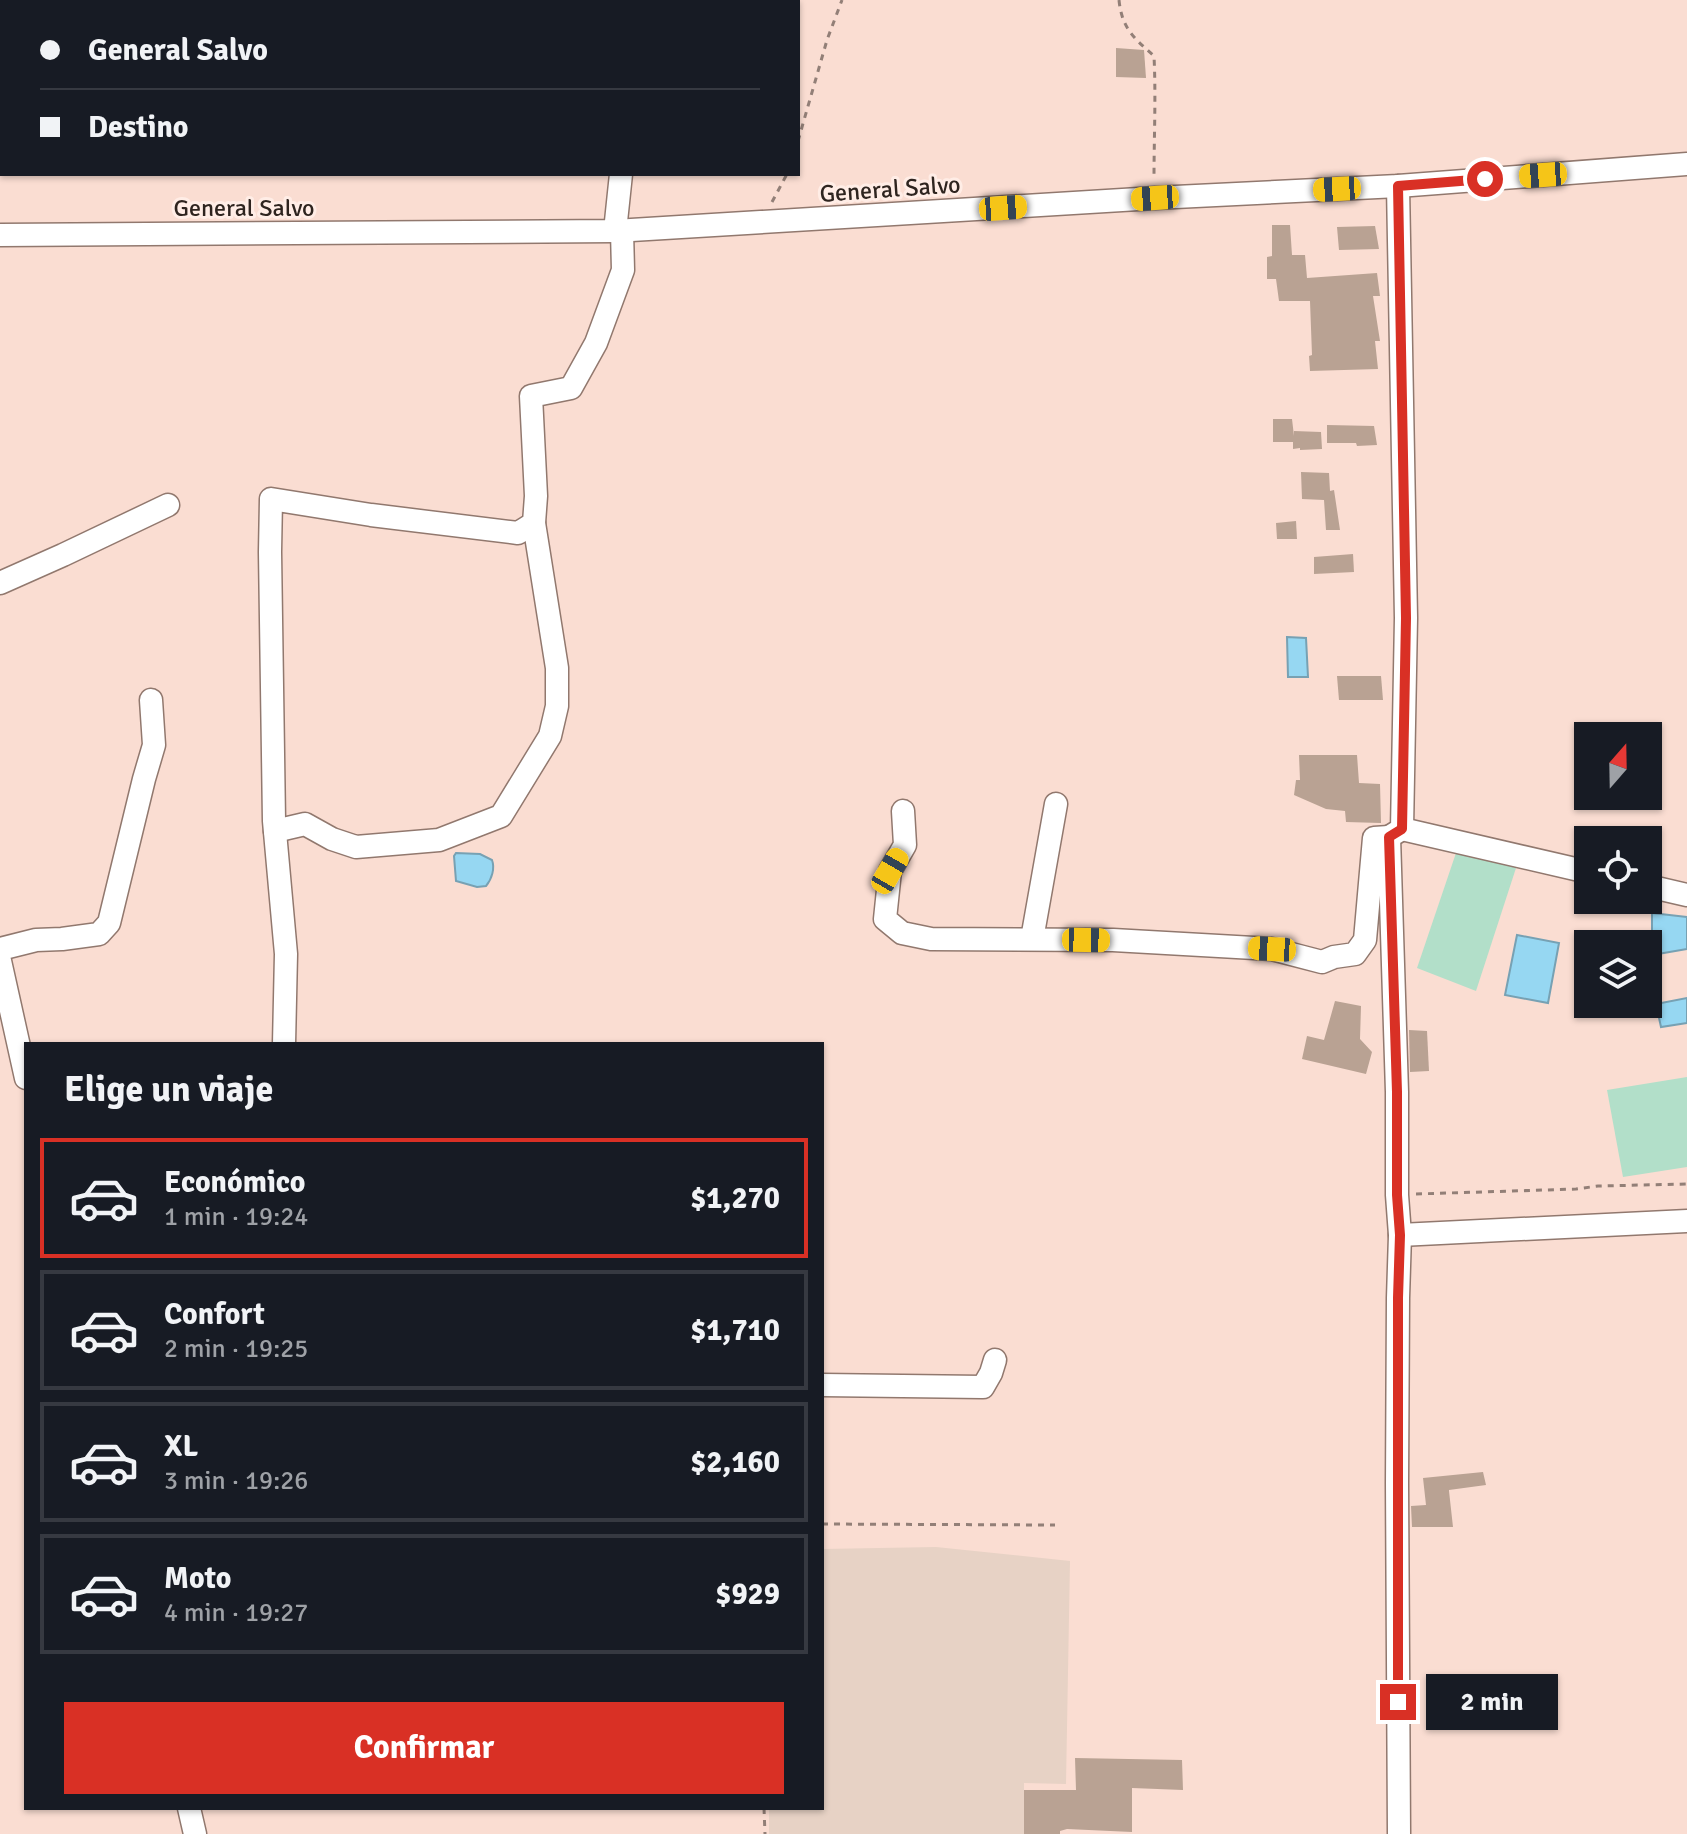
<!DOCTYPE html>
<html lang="es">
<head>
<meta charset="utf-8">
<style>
	body { margin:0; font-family:Signika,sans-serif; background:#242831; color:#f1f3f6; height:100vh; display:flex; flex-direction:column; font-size:30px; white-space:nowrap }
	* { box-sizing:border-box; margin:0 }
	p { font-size:26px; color:#9ea1a6 }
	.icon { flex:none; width:44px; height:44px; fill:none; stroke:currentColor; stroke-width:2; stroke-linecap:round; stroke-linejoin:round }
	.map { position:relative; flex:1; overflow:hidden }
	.sheet { position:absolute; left:24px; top:1042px; width:800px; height:768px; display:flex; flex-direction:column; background:#171b24; border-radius:0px; box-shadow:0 2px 6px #0004 }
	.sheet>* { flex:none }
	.guide { position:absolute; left:0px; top:0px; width:800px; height:176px; box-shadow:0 2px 6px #0004; display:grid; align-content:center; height:176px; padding:0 40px; background:#171b24 }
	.needle { width:52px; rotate:20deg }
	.buttons { position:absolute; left:1574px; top:722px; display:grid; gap:16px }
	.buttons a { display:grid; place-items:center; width:88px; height:88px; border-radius:0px; background:#171b24; box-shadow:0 2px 6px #0004; font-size:40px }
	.end { position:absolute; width:36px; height:36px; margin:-18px; border:10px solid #d93025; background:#fff; box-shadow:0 0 0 4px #fff }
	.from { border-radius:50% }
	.bubble { position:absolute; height:56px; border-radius:0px; background:#171b24; box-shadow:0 2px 6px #0004; font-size:26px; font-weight:700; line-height:56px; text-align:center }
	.car { position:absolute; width:24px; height:48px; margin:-24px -12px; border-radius:10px; box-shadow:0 0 6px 2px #0007; background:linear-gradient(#f5c518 24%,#345 0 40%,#f5c518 0 76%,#345 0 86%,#f5c518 0) }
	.guide b { display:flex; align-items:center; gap:28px; height:76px; font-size:30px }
	.guide b+b { border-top:2px solid #363941 }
	.guide i { width:20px; height:20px; background:#f1f3f6 }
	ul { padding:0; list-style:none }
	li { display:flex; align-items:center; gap:24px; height:120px; margin:0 16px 12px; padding:0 24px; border:4px solid #363941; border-radius:0px }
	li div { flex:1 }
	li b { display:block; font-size:30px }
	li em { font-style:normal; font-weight:700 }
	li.on { border-color:#d93025 }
	li>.icon { width:72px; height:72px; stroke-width:1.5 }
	h2 { padding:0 40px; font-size:36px; line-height:96px }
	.primary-button { display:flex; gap:16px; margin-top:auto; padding:16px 40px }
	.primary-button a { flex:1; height:92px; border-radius:0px; background:#d93025; color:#fff; font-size:32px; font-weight:700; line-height:92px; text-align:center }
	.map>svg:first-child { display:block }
</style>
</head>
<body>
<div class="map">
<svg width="1687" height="1834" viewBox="0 0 1687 1834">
	<rect width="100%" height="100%" fill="#faddd2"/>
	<polygon fill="#e7d2c5" points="936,1547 1070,1561 1066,1784 1024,1783 1024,1834 769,1834 769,1808 822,1808 822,1549"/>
	<g fill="#b2dfc9">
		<polygon points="1457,850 1516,868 1476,991 1417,968"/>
		<polygon points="1687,1077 1687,1167 1623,1177 1607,1090"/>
	</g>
	<g fill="#96d7f2" stroke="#77a1b3" stroke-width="2">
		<polygon points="1287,637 1306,638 1308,677 1288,677"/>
		<path d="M456,853L480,854L492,860C495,868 492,879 486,886L477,887L456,881L454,856Z"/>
		<polygon points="1652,913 1687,917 1687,949 1652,955"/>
		<polygon points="1517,935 1559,943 1548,1003 1505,995"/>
		<polygon points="1687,998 1687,1023 1661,1027 1656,1004"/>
	</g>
	<g fill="#b9a293">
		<polygon points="1116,48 1144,50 1146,78 1116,77"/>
		<polygon points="1272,225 1290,225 1292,255 1305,255 1307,278 1377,273 1380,296 1373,296 1380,341 1375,341 1378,369 1310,371 1309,356 1312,355 1310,301 1279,301 1276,279 1267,279 1267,257 1272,256"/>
		<polygon points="1375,226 1379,249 1339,250 1337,227"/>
		<polygon points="1273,419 1292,419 1294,436 1294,431 1321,432 1322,449 1300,450 1300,448 1293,449 1293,442 1273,442"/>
		<polygon points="1327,425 1374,426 1377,445 1357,446 1356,443 1327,443"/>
		<polygon points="1301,472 1329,473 1330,491 1334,490 1340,530 1326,530 1324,500 1302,499"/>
		<polygon points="1296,521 1297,539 1277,539 1276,523"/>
		<polygon points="1353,554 1354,572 1314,574 1314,557"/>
		<polygon points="1337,676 1381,676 1383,700 1339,700"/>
		<polygon points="1299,755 1357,755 1359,783 1380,784 1381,823 1346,822 1345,811 1326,809 1294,795 1296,780 1300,780"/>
		<polygon points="1335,1001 1361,1006 1360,1039 1372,1052 1366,1074 1302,1059 1307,1036 1324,1040"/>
		<polygon points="1409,1030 1427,1031 1429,1071 1410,1072"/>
		<polygon points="1483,1472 1486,1485 1449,1490 1449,1491 1453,1527 1412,1527 1411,1506 1426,1505 1423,1478"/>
		<polygon points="1075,1758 1182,1760 1183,1790 1132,1788 1132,1832 1067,1829 1060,1831 1060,1834 1024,1834 1024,1790 1076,1790"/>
	</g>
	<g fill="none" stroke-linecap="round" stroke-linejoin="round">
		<g stroke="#91786e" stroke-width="25">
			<g id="minor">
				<polyline points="639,2 640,0"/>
				<polyline points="1398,186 1406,618 1402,829 1389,837 1397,1092 1397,1195 1400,1235 1398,1298 1397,1483 1399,1834"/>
				<polyline points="615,231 621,174"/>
				<polyline points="0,235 615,231 1155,198 1398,186 1687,164"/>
				<polyline points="0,583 63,555 168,505"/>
				<polyline points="903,811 905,845 890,871 885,919 902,933 931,939 1113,940 1272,949 1322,962 1334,957 1355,954 1365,940 1374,838 1389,837"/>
				<polyline points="1402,829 1588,872"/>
				<polyline points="275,831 305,824 332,839 356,847 439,840 501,816 550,736 557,706 557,668 534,523"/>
				<polyline points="1648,886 1687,895"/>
				<polyline points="1032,939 1056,804"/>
				<polyline points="0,949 36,940 62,939 99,934 109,923 144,779 154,745 151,700"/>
				<polyline points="0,961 26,1078"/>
				<polyline points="284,1044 286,954 274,821 270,552 271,499 371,515 518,533 534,523 536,496 531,396 571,388 596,343 623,270 622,231"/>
				<polyline points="1400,1235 1687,1221"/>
				<polyline points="822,1385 983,1387 991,1373 995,1360"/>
				<polyline points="189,1808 195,1834"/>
			</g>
		</g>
		<g stroke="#927f77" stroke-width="3" stroke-dasharray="6 6" stroke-linecap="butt">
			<path d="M1119,0C1122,29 1134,38 1154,56C1156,97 1154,137 1154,178"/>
			<polyline points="798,141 827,40 842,0"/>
			<polyline points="772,202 787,174"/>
			<polyline points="1416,1194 1576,1189 1598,1186 1687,1184"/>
			<polyline points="822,1524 1055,1525"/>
			<polyline points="764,1808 765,1834"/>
		</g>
		<use href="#minor" stroke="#fff" stroke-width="22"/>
	</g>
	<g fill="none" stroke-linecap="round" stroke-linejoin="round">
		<polyline stroke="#d93025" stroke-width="10" points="1398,1702 1398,1298 1400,1235 1397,1195 1397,1092 1389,837 1402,829 1406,618 1398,186 1485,179"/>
	</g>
	<g text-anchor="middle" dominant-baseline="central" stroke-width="6" stroke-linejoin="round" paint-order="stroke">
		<g font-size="24" fill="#2e241f" stroke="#ffede6">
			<text transform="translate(890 189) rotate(-4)">General Salvo</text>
			<text x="244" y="208">General Salvo</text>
		</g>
	</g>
</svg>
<div class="buttons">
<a><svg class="needle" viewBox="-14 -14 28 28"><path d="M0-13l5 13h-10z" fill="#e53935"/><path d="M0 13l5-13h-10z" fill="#9ea1a6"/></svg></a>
<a><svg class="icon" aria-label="locate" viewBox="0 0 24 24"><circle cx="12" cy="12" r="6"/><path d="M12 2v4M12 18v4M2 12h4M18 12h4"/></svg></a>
<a><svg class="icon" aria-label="layers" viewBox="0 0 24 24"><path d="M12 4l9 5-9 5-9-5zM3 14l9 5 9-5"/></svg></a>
</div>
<i class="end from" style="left:1485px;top:179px"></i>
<i class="end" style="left:1398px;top:1702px"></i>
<div class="bubble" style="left:1426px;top:1674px;width:132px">2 min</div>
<i class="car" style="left:1543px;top:175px;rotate:266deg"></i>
<i class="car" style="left:1337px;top:189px;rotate:267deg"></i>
<i class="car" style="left:1155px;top:198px;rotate:266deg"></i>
<i class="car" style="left:1003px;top:208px;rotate:86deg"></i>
<i class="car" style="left:890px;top:871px;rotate:30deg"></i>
<i class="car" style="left:1086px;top:940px;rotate:91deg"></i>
<i class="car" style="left:1272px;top:949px;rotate:273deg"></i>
<div class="guide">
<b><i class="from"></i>General Salvo</b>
<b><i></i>Destino</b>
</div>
<section class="sheet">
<h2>Elige un viaje</h2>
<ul>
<li class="on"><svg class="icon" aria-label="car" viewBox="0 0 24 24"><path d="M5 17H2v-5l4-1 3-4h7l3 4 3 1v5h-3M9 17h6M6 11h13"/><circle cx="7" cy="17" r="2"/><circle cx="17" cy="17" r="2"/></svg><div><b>Económico</b><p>1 min · 19:24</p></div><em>$1,270</em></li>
<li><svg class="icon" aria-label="car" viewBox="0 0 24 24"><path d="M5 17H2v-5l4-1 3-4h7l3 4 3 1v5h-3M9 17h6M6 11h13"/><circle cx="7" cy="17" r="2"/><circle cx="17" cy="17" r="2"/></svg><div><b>Confort</b><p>2 min · 19:25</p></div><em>$1,710</em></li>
<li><svg class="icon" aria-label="car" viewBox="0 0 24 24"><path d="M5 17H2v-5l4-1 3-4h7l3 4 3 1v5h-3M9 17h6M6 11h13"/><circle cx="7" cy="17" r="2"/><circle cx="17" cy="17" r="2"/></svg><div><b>XL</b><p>3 min · 19:26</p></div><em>$2,160</em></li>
<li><svg class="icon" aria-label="car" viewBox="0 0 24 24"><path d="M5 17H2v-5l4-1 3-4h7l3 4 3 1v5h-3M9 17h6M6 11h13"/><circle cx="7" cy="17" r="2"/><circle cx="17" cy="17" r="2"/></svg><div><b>Moto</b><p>4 min · 19:27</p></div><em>$929</em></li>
</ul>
<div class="primary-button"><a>Confirmar</a></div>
</section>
</div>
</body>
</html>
